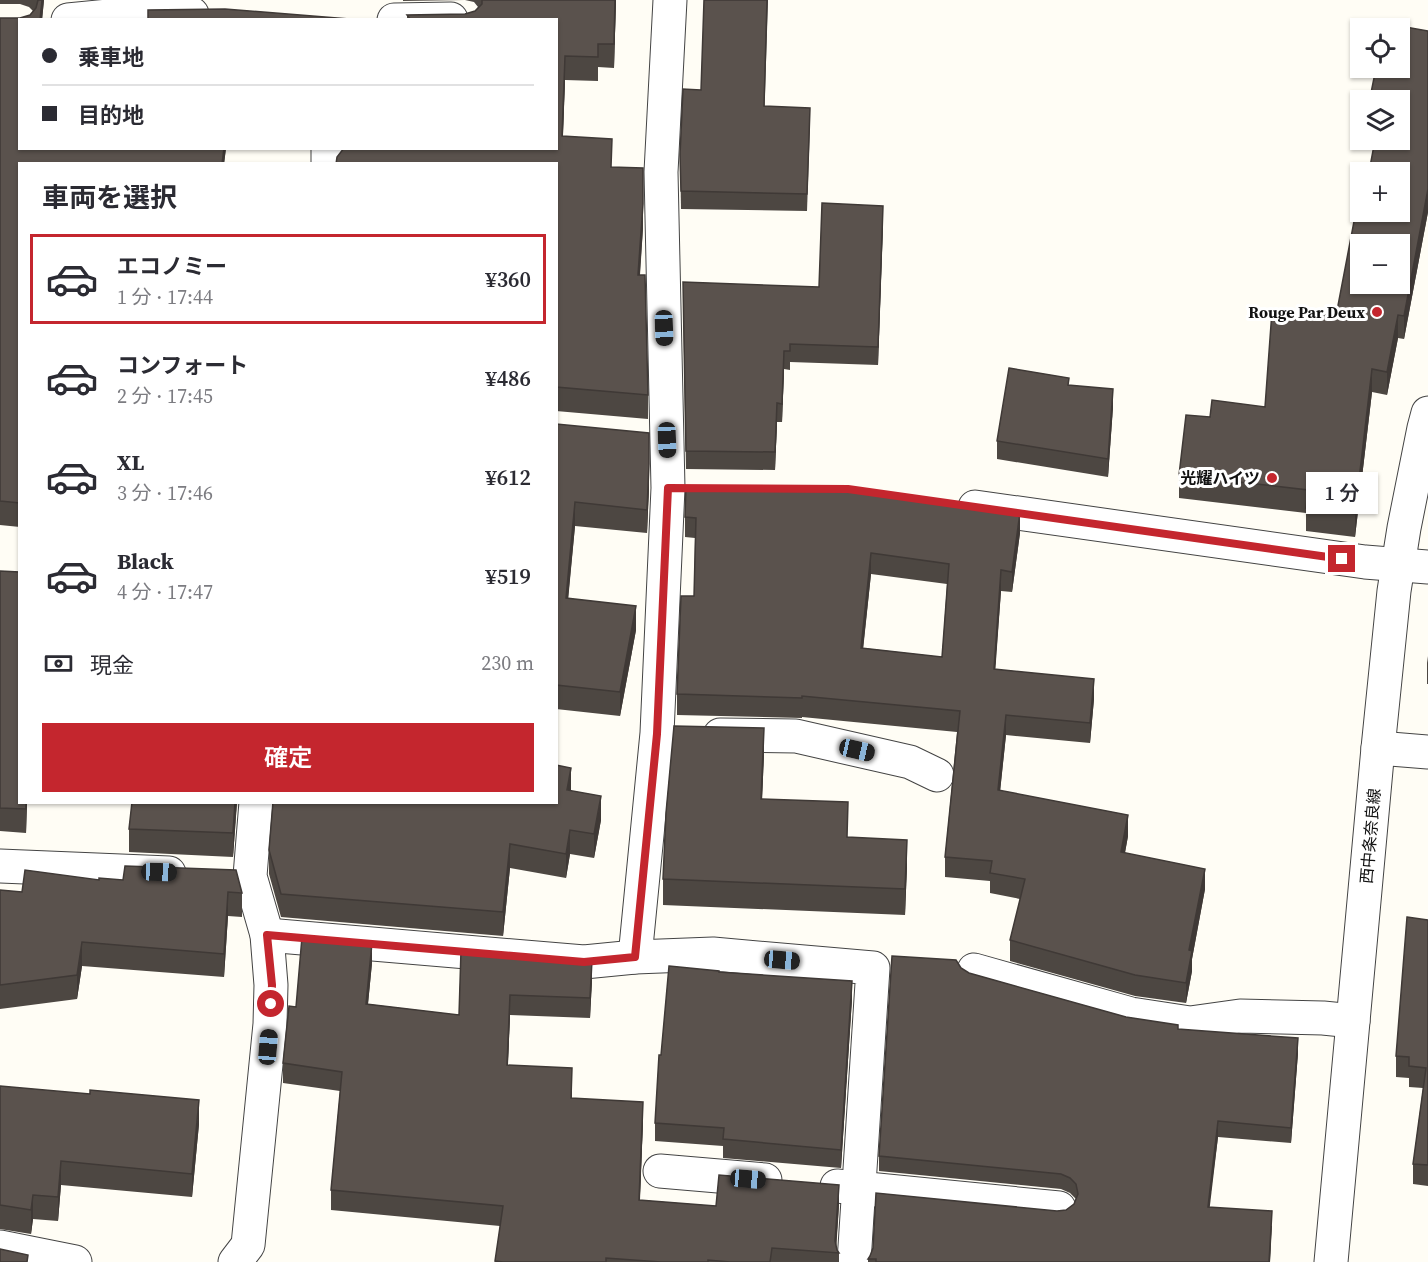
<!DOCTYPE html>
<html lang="ja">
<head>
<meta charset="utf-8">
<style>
	body { margin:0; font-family:"Source Serif 4","Noto Sans JP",serif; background:#f2f2f3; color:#2b2b33; height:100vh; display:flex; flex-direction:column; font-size:22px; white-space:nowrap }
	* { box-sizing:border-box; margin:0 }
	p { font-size:20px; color:#7c7c81 }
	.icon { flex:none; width:33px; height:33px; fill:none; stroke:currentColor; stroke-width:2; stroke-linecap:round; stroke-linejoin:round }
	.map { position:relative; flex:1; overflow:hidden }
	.sheet { position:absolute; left:18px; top:162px; width:540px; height:642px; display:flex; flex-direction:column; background:#fff; border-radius:0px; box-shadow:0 2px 4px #0004 }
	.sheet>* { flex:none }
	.guide { position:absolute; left:18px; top:18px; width:540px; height:132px; border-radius:0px; box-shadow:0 2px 4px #0004; display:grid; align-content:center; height:132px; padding:0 24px; background:#fff }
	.tools { position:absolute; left:1350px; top:18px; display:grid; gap:12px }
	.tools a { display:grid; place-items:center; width:60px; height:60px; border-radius:0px; background:#fff; box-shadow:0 2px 4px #0004; font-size:30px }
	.end { position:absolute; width:27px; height:27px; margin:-14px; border:8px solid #c4262e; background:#fff; box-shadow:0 0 0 3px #fff }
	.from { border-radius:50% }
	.bubble { position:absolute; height:42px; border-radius:0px; background:#fff; box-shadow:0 2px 4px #0004; font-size:20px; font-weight:600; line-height:42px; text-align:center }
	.car { position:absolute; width:18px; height:36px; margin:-18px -9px; border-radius:8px; box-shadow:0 0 4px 2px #0007; background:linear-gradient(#222 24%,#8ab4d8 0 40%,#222 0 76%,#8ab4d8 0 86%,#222 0) }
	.guide b { display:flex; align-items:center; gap:21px; height:57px; font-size:22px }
	.guide b+b { border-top:2px solid #e1e1e2 }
	.guide i { width:15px; height:15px; background:#2b2b33 }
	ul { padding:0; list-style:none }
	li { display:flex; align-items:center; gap:18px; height:90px; margin:0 12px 9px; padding:0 12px; border:3px solid transparent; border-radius:0px }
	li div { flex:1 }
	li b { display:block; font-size:22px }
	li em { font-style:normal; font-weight:600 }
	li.current { border-color:#c4262e }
	li>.icon { width:54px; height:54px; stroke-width:1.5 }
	h2 { padding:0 24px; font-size:27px; line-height:72px }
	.pay { display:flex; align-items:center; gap:15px; height:66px; padding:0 24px; font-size:22px }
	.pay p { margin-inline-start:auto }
	.action { display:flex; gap:12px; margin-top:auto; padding:12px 24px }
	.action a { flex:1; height:69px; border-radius:0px; background:#c4262e; color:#fff; font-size:24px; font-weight:600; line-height:69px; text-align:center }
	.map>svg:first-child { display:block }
</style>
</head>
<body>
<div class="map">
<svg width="1428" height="1262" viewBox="0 0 1428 1262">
	<rect width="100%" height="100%" fill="#fffdf5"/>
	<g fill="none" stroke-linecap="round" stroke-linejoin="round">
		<g stroke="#444" stroke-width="35">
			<g id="minor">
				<polyline points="68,20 118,15 192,14"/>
				<polyline points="394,20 451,19"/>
				<polyline points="328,148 328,164"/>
				<polyline points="975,507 1365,562 1428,567"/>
				<polyline points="720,735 796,736 910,762 937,775"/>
				<polyline points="1378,748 1428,752"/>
				<polyline points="0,866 169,873"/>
				<polyline points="267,935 584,962 635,957 713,954 873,968 854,1262"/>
				<polyline points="635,957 657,733 668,488 661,172 670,0"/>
				<polyline points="974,970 1131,1014 1190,1023 1240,1016 1323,1018 1353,1021"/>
				<polyline points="660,1171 765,1180"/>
				<polyline points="837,1186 1059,1208"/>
				<polyline points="0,1247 75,1262"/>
				<polyline points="235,1262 248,1245 270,1024 271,985 267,935 250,876 256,802"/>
				<polyline points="1331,1262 1378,748 1394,591 1404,528 1424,428 1428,413"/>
			</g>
		</g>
		<use href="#minor" stroke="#fff" stroke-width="33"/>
	</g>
	<g fill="#4d4742" fill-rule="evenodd">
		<polygon points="0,0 44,0 42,20 20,148 226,148 224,164 20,164 20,527 0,525 0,18 20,18 30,15 33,11 29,7 20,4 0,4"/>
		<polygon points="403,0 616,0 614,68 598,67 598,81 565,80 563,136 612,167 643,228 640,275 648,395 648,419 556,411 556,20 407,20 407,15 465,14 475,11 478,7 474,2 465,0 403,1"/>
		<polygon points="1428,31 1428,212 1404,339 1398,338 1387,395 1372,392 1355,537 1306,531 1306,513 1179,498 1179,475 1210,417 1265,407 1336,316 1400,212 1400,100 1371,100 1371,93"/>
		<polygon points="701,90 764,106 810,125 807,211 681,209 680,155"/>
		<polygon points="883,224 878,365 790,362 790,370 784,369 782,422 777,422 775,470 686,469 683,300 819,287"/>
		<polygon points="1069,385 1113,407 1108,477 997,459 997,441"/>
		<polygon points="556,424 649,488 647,533 575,526 568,598 636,630 620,716 556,709"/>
		<path d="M685,517L1020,533L1012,592L1001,591L995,669L1094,699L1090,743L1006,735L1000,791L1128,836L1125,853L1205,889L1192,959V971L1186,1003L1135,996L1010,961V940L1020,899L990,893V881L945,877V857L957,732L802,717V718L677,715V694L694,596L695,538L685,537ZM871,574L947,584L942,657L863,648Z"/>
		<polygon points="0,571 19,572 20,802 27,802 26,833 0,831"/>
		<polygon points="1428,656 1428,684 1427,684 1427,663"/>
		<polygon points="764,754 762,799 848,837 907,866 905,915 663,905 663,879"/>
		<polygon points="571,791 601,820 594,858 570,854 566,878 510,868 503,936 281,917 269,874 269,850"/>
		<polygon points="132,802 237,802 233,857 129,852 129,829"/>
		<polygon points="99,880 242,893 242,917 228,916 224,977 82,966 77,999 0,1009 0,890 22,892"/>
		<polygon points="1428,920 1428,1186 1413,1184 1413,1164 1423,1088 1409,1087 1409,1078 1396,1077 1396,1056"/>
		<polygon points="461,951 592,980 590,1018 510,1015 508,1065 572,1088 572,1098 643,1121 640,1200 716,1206 839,1205 836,1246 837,1250 839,1253 839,1262 495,1262 500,1226 331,1210 331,1190 340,1091 283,1083 283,1063 296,1007 372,963 368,1004 459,1015"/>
		<polygon points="961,968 969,973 1126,1017 1178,1029 1298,1053 1291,1143 1218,1137 1209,1207 1272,1226 1270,1262 868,1262 868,1259 1057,1211 1066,1210 1074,1204 1076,1199 1070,1193 1061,1189 879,1171 879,1156"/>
		<polygon points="719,972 852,999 841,1168 723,1158 723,1146 655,1141 655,1123 661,1055"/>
		<polygon points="0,1086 199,1124 192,1197 61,1185 58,1221 33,1219 31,1234 0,1229"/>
	</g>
	<g fill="#3f3936">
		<polygon points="42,0 44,0 42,20 40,20"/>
		<polygon points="615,0 616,0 614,68 614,44"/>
		<polygon points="767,0 768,0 764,124 764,106"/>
		<polygon points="565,56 565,80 562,160 562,136"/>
		<polygon points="224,148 226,148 224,164 222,164"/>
		<polygon points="1428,189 1428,212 1404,339 1404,316"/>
		<polygon points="643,204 643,228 638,299 638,275"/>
		<polygon points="883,206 883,224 878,365 878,347"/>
		<polygon points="1398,315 1398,338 1387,395 1387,372"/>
		<polygon points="784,351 784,369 782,422 782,404"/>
		<polygon points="1372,369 1372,392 1355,537 1355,514"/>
		<polygon points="1113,389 1113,407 1108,477 1108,459"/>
		<polygon points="777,403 777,422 775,470 775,452"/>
		<polygon points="649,464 649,488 647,533 647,510"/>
		<polygon points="575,502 575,526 566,622 566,598"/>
		<polygon points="1020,512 1020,533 1012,592 1012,572"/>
		<polygon points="871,553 871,574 861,669 861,648"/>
		<polygon points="1001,570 1001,591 994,689 994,669"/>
		<polygon points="636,606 636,630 620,716 620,692"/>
		<polygon points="1094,679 1094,699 1090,743 1090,723"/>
		<polygon points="1006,715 1006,735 998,811 998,790"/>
		<polygon points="764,728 764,754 761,825 761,799"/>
		<polygon points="571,768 571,792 567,790"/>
		<polygon points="601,796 601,820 594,858 594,834"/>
		<polygon points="26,802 27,802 26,833"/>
		<polygon points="235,802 237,802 233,857 233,833"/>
		<polygon points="1128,815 1128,836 1121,873 1121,852"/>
		<polygon points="570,830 570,854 566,878 566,854"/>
		<polygon points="907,840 907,866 905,915 905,889"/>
		<polygon points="510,844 510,868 503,936 503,912"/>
		<polygon points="1205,869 1205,889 1192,959 1192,971 1186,1003 1186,983 1189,950"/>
		<polygon points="228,892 228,916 224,977 224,954"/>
		<polygon points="82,942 82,966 77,999 77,975"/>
		<polygon points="372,943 372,963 366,1024 366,1004"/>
		<polygon points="592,960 592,980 590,1018 590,998"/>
		<polygon points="852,981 852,999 841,1168 841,1150"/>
		<polygon points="510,995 510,1015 507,1085 507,1065"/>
		<polygon points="1298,1038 1298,1053 1291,1143 1291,1128"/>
		<polygon points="199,1100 199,1124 192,1197 192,1174"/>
		<polygon points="643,1102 643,1121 639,1220 639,1200"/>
		<polygon points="1218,1121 1218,1137 1208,1222 1208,1207"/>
		<polygon points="61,1161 61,1185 58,1221 58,1197"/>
		<polygon points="839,1185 839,1205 836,1252 835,1241"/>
		<polygon points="33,1195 33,1219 31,1234 31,1210"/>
		<polygon points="1272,1211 1270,1262 1269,1262"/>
	</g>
	<g fill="#5a524d" stroke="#3f3936" stroke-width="1.5" fill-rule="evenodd">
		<polygon points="38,0 42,0 40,20 20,20 20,148 224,148 222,164 20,164 20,503 0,501 0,18 20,18 30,15 36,8"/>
		<polygon points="482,0 615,0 614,44 598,44 598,57 565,56 562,136 612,139 611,167 643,168 643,204 638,275 645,275 648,395 556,387 556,164 336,164 337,157 344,148 556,148 556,20 411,20 407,15 465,14 475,11 482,4"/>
		<polygon points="704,0 767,0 764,106 810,108 807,194 681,191 680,155 683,89 701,90"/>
		<polygon points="225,9 362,20 148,20 148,10"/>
		<path d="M1383,23L1428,31V189L1404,316L1398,315L1387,372L1372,369L1355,514L1306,508L1308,490L1179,475L1186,415L1210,417L1212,400L1265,407L1272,311L1336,316L1360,190V212H1400V172H1369L1375,140H1400V100H1381L1382,95L1371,93L1376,68H1400V28H1382ZM1360,244H1400V284H1360Z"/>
		<polygon points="822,203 883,206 878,347 790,344 790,351 784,351 782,404 777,403 775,452 686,451 683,282 819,287"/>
		<polygon points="1009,368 1069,378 1068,385 1113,389 1108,459 997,441"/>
		<polygon points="556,424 649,433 649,464 647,510 575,502 566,598 636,606 620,692 556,685"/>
		<path d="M686,486L833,487L1020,512L1012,572L1001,570L994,669L1094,679L1090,723L1006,715L998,790L1128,815L1121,852L1205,869L1189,950L1192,951L1186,983L1135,975L1010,940L1025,879L990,873L992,861L945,857L960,711L802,696V698L677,694L681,596H694L696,518L685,517ZM871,553L949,564L942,657L861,648Z"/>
		<polygon points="0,571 19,572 20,802 26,802 26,809 0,808"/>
		<polygon points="674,726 764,728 761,799 848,802 847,837 907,840 905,889 663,879 666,813"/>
		<polygon points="556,765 571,768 567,790 601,796 594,834 570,830 566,854 510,844 503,912 281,894 269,850 273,802 556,802"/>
		<polygon points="132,802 235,802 233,833 129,829"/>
		<polygon points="125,866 236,870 242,893 228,892 224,954 82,942 77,975 0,985 0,890 22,892 25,870 99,880 99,878 123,880"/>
		<polygon points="1407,917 1428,920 1428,1165 1413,1164 1426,1068 1409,1066 1409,1057 1396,1056"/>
		<polygon points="302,937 372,943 366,1004 459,1015 461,951 582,961 592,960 590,998 510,995 507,1065 572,1068 571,1098 643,1102 639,1200 716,1206 719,1175 839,1185 835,1241 837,1250 839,1253 772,1248 770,1262 730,1262 708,1260 708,1262 661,1262 606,1258 606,1262 503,1262 495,1261 503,1206 331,1190 342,1072 283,1063 289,1006 296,1007"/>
		<polygon points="892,956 956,960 961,968 969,973 1126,1017 1178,1025 1178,1029 1298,1038 1291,1128 1218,1121 1208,1207 1272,1211 1269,1262 876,1262 876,1259 868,1259 870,1256 873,1248 876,1193 1057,1211 1066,1210 1074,1204 1078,1194 1076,1184 1070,1178 1061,1174 879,1156"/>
		<polygon points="669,966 719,971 719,972 852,981 841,1150 723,1139 724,1128 655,1123 659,1055 661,1055"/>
		<polygon points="0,1086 90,1094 90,1090 199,1100 192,1174 61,1161 58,1197 33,1195 31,1210 0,1205"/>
		<polygon points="0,1249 28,1255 27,1262 0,1262"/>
	</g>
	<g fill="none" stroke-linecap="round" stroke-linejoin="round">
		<polyline stroke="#c4262e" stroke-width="8" points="271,1004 272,985 267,935 584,962 635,957 657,734 668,488 848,489 1342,559"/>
	</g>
	<g fill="#c4262e" stroke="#fff" stroke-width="2">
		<circle cx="1377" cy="312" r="6"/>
		<circle cx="1272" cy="478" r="6"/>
	</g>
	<g text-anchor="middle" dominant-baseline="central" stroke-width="6" stroke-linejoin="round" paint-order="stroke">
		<g font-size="16" font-weight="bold" fill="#111" stroke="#fff" text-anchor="end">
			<text x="1365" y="312">Rouge Par Deux</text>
			<text x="1260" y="478">光耀ハイツ</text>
		</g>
		<g font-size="16" fill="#111" stroke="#fff">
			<text transform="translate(1370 836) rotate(-85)">西中条奈良線</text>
		</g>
	</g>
</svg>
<div class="tools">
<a><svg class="icon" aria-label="locate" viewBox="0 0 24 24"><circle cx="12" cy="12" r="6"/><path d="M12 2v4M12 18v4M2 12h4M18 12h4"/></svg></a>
<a><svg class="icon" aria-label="layers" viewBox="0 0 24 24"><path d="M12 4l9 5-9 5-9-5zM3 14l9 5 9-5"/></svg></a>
<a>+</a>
<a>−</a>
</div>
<i class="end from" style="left:271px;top:1004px"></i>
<i class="end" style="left:1342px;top:559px"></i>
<div class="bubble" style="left:1306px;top:472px;width:72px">1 分</div>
<i class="car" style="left:664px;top:328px;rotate:178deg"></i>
<i class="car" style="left:667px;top:440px;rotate:178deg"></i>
<i class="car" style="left:857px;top:750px;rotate:103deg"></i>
<i class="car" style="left:159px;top:872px;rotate:92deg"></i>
<i class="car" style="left:782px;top:960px;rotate:95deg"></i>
<i class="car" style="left:268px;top:1047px;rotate:5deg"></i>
<i class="car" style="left:748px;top:1179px;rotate:95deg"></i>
<div class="guide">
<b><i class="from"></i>乗車地</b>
<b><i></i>目的地</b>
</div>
<section class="sheet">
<h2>車両を選択</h2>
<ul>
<li class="current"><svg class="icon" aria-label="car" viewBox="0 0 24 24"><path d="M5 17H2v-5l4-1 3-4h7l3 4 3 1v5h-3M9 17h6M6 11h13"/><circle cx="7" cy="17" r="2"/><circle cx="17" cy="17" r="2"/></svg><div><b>エコノミー</b><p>1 分 · 17:44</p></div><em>¥360</em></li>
<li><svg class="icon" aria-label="car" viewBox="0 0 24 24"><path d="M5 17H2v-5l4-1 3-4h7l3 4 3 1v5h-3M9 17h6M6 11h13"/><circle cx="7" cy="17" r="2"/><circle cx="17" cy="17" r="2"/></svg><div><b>コンフォート</b><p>2 分 · 17:45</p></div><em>¥486</em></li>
<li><svg class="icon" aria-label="car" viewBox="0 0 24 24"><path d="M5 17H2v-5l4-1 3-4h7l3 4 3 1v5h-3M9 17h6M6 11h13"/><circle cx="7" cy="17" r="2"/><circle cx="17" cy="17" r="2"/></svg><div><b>XL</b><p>3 分 · 17:46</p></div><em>¥612</em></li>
<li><svg class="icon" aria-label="car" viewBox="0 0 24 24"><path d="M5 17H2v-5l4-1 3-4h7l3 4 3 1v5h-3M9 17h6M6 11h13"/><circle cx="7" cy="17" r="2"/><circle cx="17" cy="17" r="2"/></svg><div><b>Black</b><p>4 分 · 17:47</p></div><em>¥519</em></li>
</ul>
<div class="pay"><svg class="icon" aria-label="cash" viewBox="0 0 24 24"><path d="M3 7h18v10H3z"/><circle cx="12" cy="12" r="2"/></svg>現金<p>230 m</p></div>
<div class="action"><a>確定</a></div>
</section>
</div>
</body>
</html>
